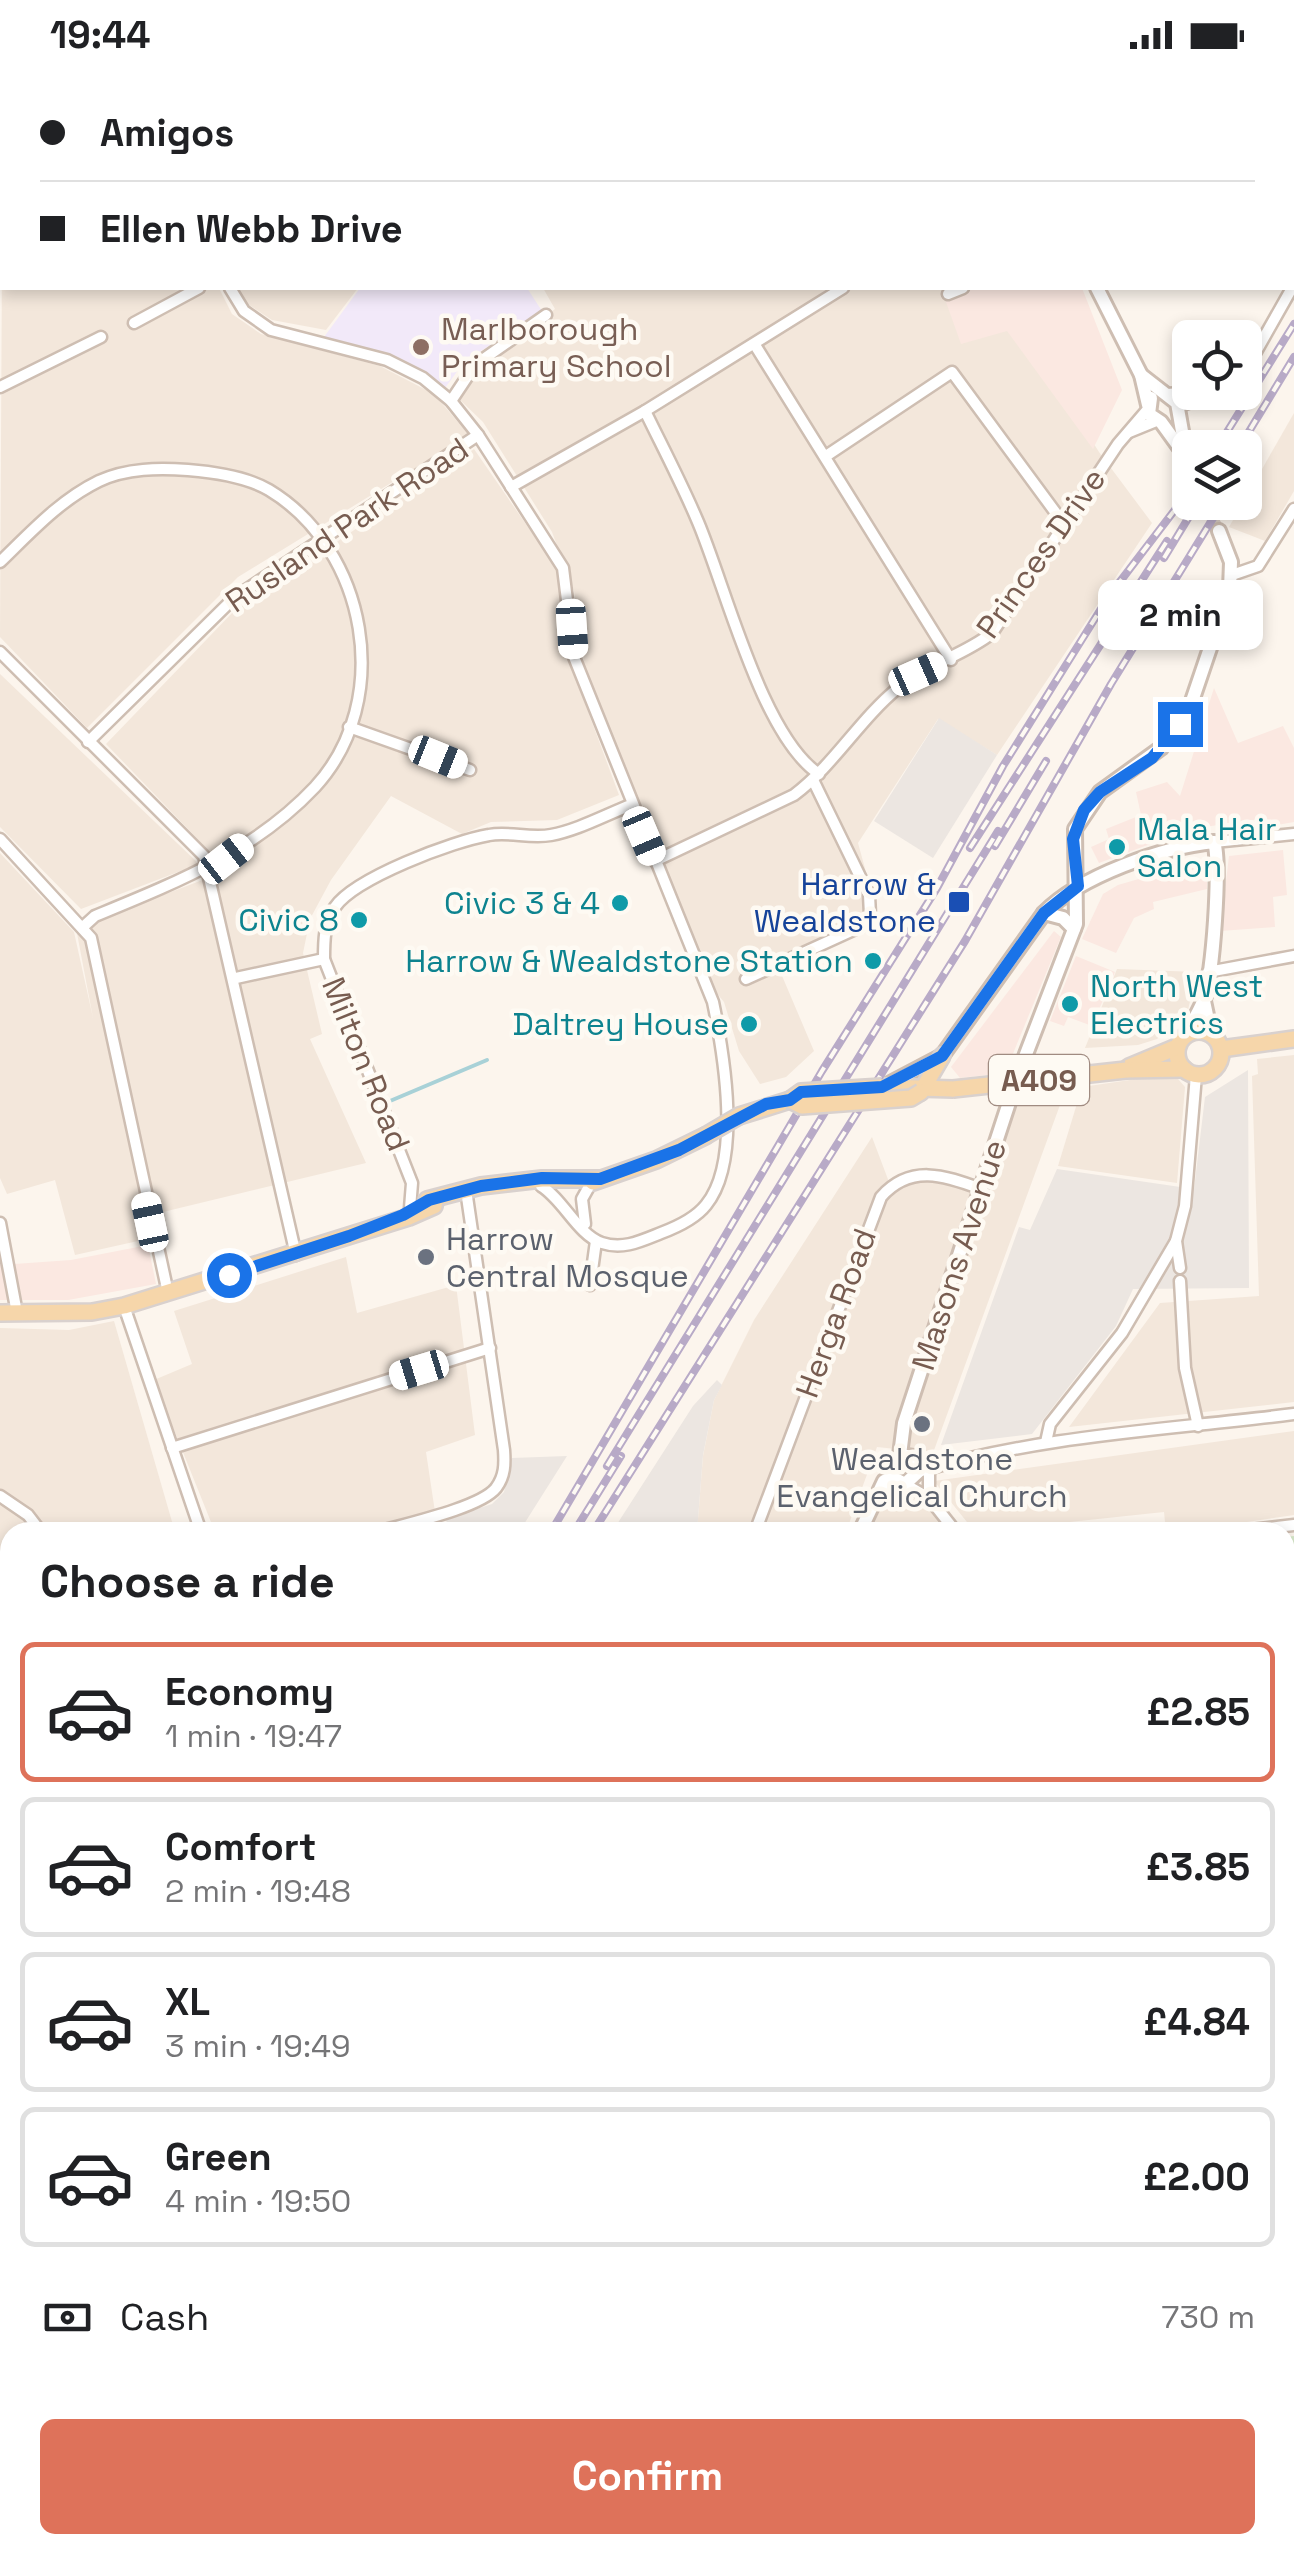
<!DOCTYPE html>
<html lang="en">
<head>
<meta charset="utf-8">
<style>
	body { margin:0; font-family:"Space Grotesk",sans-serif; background:#f6f6f6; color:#202124; height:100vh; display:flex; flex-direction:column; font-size:38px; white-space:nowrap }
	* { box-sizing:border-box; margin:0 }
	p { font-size:32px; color:#757577 }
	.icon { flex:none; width:55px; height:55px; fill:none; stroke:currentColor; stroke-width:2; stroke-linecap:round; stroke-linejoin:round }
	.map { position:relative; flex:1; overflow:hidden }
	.panel { position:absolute; left:0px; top:1452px; width:1295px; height:1032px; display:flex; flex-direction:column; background:#fff; border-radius:30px 30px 0 0; box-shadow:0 5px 15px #0003 }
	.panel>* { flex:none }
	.hud { position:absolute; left:0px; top:0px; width:1295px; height:220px; box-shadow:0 5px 15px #0003; display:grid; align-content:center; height:220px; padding:0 40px; background:#fff }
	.buttons { position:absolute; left:1172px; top:250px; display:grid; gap:20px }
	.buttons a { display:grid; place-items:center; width:90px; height:90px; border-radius:15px; background:#fff; box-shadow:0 5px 15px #0003; font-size:50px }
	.end { position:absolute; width:45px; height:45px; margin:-22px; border:12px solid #1a73e8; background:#fff; box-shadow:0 0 0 5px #fff }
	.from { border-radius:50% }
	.bubble { position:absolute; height:70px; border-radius:15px; background:#fff; box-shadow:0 5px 15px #0003; font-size:32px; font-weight:600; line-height:70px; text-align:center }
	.car { position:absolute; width:30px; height:60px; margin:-30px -15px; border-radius:12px; box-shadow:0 0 8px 2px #0007; background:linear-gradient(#fff 24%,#345 0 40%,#fff 0 76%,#345 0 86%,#fff 0) }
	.hud b { display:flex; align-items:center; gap:35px; height:95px; font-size:38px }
	.hud b+b { border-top:2px solid #e0e0e0 }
	.hud i { width:25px; height:25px; background:#202124 }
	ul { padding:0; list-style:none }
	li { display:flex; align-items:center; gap:30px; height:140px; margin:0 20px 15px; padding:0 20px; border:5px solid #e0e0e0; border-radius:15px }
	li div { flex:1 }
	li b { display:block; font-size:38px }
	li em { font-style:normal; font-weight:600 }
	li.current { border-color:#de725a }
	li>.icon { width:90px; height:90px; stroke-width:1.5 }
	h2 { padding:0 40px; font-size:45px; line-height:120px }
	.pay { display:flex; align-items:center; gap:25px; height:110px; padding:0 40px; font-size:38px }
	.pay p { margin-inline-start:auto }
	.action { display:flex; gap:20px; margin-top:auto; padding:20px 40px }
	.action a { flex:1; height:115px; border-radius:15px; background:#de725a; color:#fff; font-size:40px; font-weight:600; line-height:115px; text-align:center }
	.status { display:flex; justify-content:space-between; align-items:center; height:70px; padding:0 50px; background:#fff; direction:ltr }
	.status svg { height:28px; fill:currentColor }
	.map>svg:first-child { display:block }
</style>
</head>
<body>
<div class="status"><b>19:44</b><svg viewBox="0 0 49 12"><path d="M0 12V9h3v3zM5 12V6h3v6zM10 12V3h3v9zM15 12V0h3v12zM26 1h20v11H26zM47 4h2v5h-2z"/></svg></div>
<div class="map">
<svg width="1294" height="2483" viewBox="0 0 1294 2483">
	<rect width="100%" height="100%" fill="#fcf5ed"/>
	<g fill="#f3e7db">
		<polygon points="110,0 1022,0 1022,2 112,2"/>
		<polygon points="2,183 2,218 219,218 232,244 261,264 380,296 434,324 469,365 238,507 87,658 0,567"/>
		<polygon points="236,218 358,218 326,260 272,250 243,231"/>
		<polygon points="543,218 946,218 1006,236 1099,382 1152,453 997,685 938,649 858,773 872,824 863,851 777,894 814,981 786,1007 760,1014 739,981 724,932 710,915 586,609 574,521 552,462 483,352 458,328 472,303 555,239"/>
		<polygon points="1294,343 1294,421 1265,471 1229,457"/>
		<polygon points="474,379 559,502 566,582 619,725 557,750 491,752 462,764 391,726 331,810 310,849 303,883 322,964 310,969 366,1093 134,1149 138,1171 75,1185 55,1110 7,1124 0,1108 0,783 74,862 93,948 76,858 221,803 214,786 106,674 233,542"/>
		<polygon points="0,604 199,794 81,839 0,757"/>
		<polygon points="1117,899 1197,902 1188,940 1157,969 1138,975 1085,978"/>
		<polygon points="1294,985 1294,1332 1069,1357 1160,1233 1259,1226 1252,1006 1258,1004 1257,989"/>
		<polygon points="1157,1006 1178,1009 1185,1017 1177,1113 1058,1096 1082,1017"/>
		<polygon points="1064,1024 933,1383 877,1377 846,1462 697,1462 703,1386 714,1330 754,1250 872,1067 889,1112 923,1102 974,1117 1003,1030"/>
		<polygon points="346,1187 357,1243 456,1215 475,1365 426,1382 438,1462 215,1462 154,1310 192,1294 174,1241"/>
		<polygon points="114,1251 175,1462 10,1462 10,1530 0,1538 0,1258 69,1260"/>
		<polygon points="1294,1361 1294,1445 1180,1462 1166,1462 1164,1442 975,1462 934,1411"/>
		<polygon points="889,1421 927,1434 950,1462 870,1462"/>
		<polygon points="0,1663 10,1676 10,2255 0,2270"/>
		<polygon points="1294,2289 1294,2483 981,2483 978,2475 1285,2475 1285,2290"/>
		<polygon points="735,2475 948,2475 951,2483 733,2483"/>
	</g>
	<g fill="#fbe8e1">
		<polygon points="941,218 1082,218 1122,320 1093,379 1007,261 961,274"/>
		<polygon points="1214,618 1238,673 1283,656 1294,678 1294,752 1277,755 1276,750 1252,750 1191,759 1099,793 1091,777 1109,769 1106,759 1141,745 1136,722 1167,712 1180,726"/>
		<polygon points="1283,780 1287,825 1273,827 1275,857 1220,861 1229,786"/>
		<polygon points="1207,789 1207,819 1153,832 1154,839 1134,848 1116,883 1082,869 1103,824 1118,815"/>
		<polygon points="1054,861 1061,867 1005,1003 960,1008 951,997"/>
		<polygon points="1076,886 1115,902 1092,956 1068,947 1064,956 1050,951"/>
		<polygon points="148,1175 156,1214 68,1230 0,1230 0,1195 71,1190"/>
	</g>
	<g fill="#ece6e1">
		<polygon points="939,648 997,685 933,788 874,751"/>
		<polygon points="1248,1000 1249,1218 1133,1219 1116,1256 1032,1364 941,1375 1019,1157 1030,1160 1057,1099 1194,1119 1205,1027"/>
		<polygon points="717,1310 722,1315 714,1330 703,1385 697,1462 612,1462 693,1336"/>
		<polygon points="567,1386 519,1462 449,1462 446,1449 492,1434 504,1422 512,1388"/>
	</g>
	<polygon fill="#f2e9f9" points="360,218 527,218 542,241 464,292 445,318 388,288 324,267"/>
	<g fill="#d9eacb">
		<polygon points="1294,1466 1294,2234 1285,2233 1285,2045 1291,2044 1285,2009 1285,1467"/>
		<polygon points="10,2354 10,2475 541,2475 539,2483 0,2483 0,2368"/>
	</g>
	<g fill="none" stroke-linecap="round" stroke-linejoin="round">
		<polyline stroke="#a8d1d7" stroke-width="4" points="390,1031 487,990"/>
		<polyline stroke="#dbcfc6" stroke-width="12" stroke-dasharray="12 6" stroke-linecap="butt" points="1203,432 1219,461"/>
		<g stroke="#cebeb2" stroke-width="15">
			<g id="minor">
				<polyline points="101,0 103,2"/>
				<polyline points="371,0 372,2"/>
				<polyline points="547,0 555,2"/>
				<polyline points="701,0 702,2"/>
				<polyline points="847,0 848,2"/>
				<polyline points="650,2 654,0"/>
				<polyline points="923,2 927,0"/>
				<polyline points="0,77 2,81"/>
				<polyline points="0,182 2,181"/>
				<path d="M230,218L244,241L271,260L387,290L423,308L451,331L478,365L563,498L574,587L713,932C724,985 742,1091 706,1135C695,1149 677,1157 661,1163C641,1171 623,1180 602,1173C578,1165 563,1129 541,1116"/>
				<polyline points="948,224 963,218"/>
				<polyline points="134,253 199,218"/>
				<polyline points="755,275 951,590"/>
				<polyline points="1245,301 1292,218"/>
				<polyline points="0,317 101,267"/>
				<polyline points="1168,324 1190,322"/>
				<polyline points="451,331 475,295 546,245"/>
				<polyline points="1177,337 1220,322"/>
				<path d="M645,341C663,378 682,414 698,452C726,518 762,666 819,704"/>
				<polyline points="1129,362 1156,351"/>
				<polyline points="826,386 952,302 1064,454"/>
				<polyline points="511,417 645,341 843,218"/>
				<path d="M0,492C31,462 60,430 99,411C127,398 159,398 188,400C213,402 247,407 269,420C367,479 395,630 315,717C254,782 175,813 95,846L84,856"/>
				<polyline points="1232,505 1258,496 1294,439"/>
				<polyline points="0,582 204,786 296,1185"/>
				<polyline points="349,657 470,700"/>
				<polyline points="88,672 234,528 478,365"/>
				<polyline points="0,769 91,868 168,1223"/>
				<polyline points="1214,772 1294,764"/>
				<path d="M655,791L794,725C834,695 859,650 898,618C926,594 963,586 992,563L1118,374L1148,339"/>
				<polyline points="1208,902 1294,886"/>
				<polyline points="236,908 324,889"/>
				<polyline points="746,909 860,857 870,845 869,825 813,710"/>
				<path d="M410,1138L412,1113L324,889C324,871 324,853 335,837C355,808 453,771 489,765C509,761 530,769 551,765C578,760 605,745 631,735"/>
				<polyline points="0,1153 17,1243"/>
				<polyline points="585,1154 582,1129 591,1113"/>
				<polyline points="1180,1198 1176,1171 1185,1136 1196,1005"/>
				<polyline points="1180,1211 1185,1298 1198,1356"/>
				<polyline points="590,1215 596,1171"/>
				<polyline points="124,1236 201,1462"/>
				<polyline points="1046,1372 1050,1354 1122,1263 1176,1171"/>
				<polyline points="172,1378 490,1278"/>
				<polyline points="916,1390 952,1390"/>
				<polyline points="929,1399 929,1428 956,1462"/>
				<path d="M918,1402C1040,1365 1168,1360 1294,1344"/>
				<polyline points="905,1414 929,1428"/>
				<polyline points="0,1426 28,1445 41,1462"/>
				<path d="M378,1462C405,1454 480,1438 496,1418C505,1406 505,1394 504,1380L466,1120"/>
				<path d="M755,1462L881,1127C910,1094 944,1105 981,1119"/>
				<polyline points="1234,1462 1294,1455"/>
				<polyline points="0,1626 10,1639"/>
				<polyline points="0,1663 10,1656"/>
				<polyline points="0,1821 10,1825"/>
				<polyline points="0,2056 10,2064"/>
				<polyline points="0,2161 10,2150"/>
				<polyline points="1285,2379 1294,2379"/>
				<polyline points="1123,2475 1127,2483"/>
				<polyline points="1284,2475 1288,2483"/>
				<polyline points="596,2483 599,2475"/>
				<polyline points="811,2483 813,2475"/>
			</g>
		</g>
		<g stroke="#cebeb2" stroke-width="18">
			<g id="tertiary">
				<polyline points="1029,0 1030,2"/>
				<polyline points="31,2 36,0"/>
				<polyline points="0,19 2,18"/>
				<polyline points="1097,218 1141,305 1148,335"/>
				<polyline points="1141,305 1177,333 1190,406"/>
				<polyline points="1151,328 1149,344 1161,352 1182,381"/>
				<polyline points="1044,843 1063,848 1074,859"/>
				<polyline points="1204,931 1211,964"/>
				<path d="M885,1016L942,986L1044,843C1080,806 1163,777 1214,772C1221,793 1213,908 1204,929C1200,940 1192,952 1187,964"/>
				<polyline points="900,1385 904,1353 1018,1005 1076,854 1075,759 1100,722 1161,678 1190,637 1230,519 1231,492 1219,461"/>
				<polyline points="892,1407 905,1414 918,1402 913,1387 900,1385"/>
				<polyline points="860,1462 884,1411 892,1407"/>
				<polyline points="961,2475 964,2483"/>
			</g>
		</g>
		<g stroke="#d9d1ce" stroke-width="20">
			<g id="primary">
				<circle cx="1199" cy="983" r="22"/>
				<polyline points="1221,979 1294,969"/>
				<polyline points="1129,997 1177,977"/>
				<polyline points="1126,1000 1184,999"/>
				<polyline points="882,1017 953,1019"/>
				<polyline points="921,1022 942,986"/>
				<polyline points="739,1046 790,1030"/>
				<polyline points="593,1112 656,1090 705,1066"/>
				<polyline points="427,1130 481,1116 542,1109 600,1109"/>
				<polyline points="0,1243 92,1242 124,1236 409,1147 434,1136 435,1131"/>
			</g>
		</g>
		<use href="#minor" stroke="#fff" stroke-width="10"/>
		<use href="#tertiary" stroke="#fff" stroke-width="12"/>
		<use href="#primary" stroke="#f6d6aa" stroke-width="15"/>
		<g stroke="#b8aac7" stroke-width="8">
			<g id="rail">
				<polyline points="1217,378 1294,254"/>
				<polyline points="1239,378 1294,287"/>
				<polyline points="1164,488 1198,432"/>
				<polyline points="995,776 1046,691"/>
				<polyline points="970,778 1167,471"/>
				<polyline points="607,1396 998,761"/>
				<polyline points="551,1462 822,1001 937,818 1003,696 1109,526 1190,420"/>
				<polyline points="574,1462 621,1386"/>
				<polyline points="593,1462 965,871 1111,614 1223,432"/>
				<polyline points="0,2285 10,2272"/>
				<polyline points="0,2316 10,2303"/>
			</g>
		</g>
		<use href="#rail" stroke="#fefaf3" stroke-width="4" stroke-dasharray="11" stroke-linecap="butt"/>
		<g stroke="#d9d1ce" stroke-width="20" stroke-linecap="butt">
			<g id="primary-bridge">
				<polyline points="953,1019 1126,1000"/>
				<polyline points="790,1030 802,1036 911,1028 921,1022"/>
				<polyline points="790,1030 801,1022 882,1017"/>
				<polyline points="705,1066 739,1046"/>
			</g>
		</g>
		<use href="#primary-bridge" stroke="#f6d6aa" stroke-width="15"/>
	</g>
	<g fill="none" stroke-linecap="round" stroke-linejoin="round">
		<polyline stroke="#1a73e8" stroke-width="12" points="229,1205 349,1166 403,1145 429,1130 481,1116 542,1108 600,1109 679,1080 766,1034 790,1030 801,1022 882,1017 942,986 1044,843 1078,816 1073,769 1084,740 1100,722 1152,688 1180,654"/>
	</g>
	<circle fill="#8d6e63" stroke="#fefaf3" stroke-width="4" cx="421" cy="277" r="10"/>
	<g fill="#0f9aa8" stroke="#fefaf3" stroke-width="4">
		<circle cx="1117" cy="777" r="10"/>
		<circle cx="620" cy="833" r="10"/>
		<circle cx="359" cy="850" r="10"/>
		<circle cx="873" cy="891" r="10"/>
		<circle cx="1070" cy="934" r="10"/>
		<circle cx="749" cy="954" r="10"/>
	</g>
	<rect fill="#1a4fb4" stroke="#fefaf3" stroke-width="4" x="947" y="820" width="24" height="24" rx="5"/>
	<g fill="#6b7280" stroke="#fefaf3" stroke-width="4">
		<circle cx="426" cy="1187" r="10"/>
		<circle cx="922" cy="1354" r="10"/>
	</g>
	<g text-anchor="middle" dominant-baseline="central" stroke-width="9" stroke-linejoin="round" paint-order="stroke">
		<rect fill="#fefaf3" stroke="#a08b81" stroke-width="2.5" x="989" y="985" width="100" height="50" rx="8"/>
		<g font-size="30" font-weight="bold" fill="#775c50">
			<text x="1039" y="1010">A409</text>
		</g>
		<g font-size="32" fill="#785e54" stroke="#fefaf3" text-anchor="start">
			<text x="441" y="259">Marlborough<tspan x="441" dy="37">Primary School</tspan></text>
		</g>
		<g font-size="32" fill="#775c50" stroke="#fefaf3">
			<text transform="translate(347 455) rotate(-34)">Rusland Park Road</text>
			<text transform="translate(1041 483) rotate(-55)">Princes Drive</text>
			<text transform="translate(366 994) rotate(68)">Milton Road</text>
			<text transform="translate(959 1185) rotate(-72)">Masons Avenue</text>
			<text transform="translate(836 1243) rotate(-70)">Herga Road</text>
		</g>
		<g font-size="32" fill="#0d838f" stroke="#fefaf3" text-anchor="end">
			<text x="1137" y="759" text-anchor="start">Mala Hair<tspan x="1137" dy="37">Salon</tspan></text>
			<text x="600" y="833">Civic 3 &amp; 4</text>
			<text x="339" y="850">Civic 8</text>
			<text x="853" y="891">Harrow &amp; Wealdstone Station</text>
			<text x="1090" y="916" text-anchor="start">North West<tspan x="1090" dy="37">Electrics</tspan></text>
			<text x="729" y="954">Daltrey House</text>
		</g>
		<g font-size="32" fill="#164399" stroke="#fefaf3" text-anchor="end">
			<text x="936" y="814">Harrow &amp;<tspan x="936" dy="37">Wealdstone</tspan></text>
		</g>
		<g font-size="32" fill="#5b616d" stroke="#fefaf3" text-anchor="start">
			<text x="446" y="1169">Harrow<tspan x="446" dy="37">Central Mosque</tspan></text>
			<text x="922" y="1389" text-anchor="middle">Wealdstone<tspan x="922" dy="37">Evangelical Church</tspan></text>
		</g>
	</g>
</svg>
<div class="buttons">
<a><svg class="icon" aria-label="locate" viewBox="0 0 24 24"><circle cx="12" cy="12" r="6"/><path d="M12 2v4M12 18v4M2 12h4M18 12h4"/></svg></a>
<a><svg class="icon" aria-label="layers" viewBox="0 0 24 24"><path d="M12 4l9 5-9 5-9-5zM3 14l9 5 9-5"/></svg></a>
</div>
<i class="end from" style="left:229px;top:1205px"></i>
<i class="end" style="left:1180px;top:654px"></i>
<div class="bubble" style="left:1098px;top:510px;width:165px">2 min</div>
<i class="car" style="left:572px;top:559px;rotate:176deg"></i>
<i class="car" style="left:918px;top:604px;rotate:66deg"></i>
<i class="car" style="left:438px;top:687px;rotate:112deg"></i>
<i class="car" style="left:644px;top:766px;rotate:157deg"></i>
<i class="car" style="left:226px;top:789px;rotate:52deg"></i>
<i class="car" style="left:150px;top:1152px;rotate:348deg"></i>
<i class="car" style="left:419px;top:1300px;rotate:253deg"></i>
<div class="hud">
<b><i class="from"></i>Amigos</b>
<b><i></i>Ellen Webb Drive</b>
</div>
<section class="panel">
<h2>Choose a ride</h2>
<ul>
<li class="current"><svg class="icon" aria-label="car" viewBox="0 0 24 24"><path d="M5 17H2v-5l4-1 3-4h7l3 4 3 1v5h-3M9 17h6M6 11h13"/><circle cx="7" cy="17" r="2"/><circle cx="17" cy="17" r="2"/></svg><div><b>Economy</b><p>1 min · 19:47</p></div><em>£2.85</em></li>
<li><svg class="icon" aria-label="car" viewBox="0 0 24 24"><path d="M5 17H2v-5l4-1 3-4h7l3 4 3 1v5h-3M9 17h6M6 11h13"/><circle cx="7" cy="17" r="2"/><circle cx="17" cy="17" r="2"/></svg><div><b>Comfort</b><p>2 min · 19:48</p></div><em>£3.85</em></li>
<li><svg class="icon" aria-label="car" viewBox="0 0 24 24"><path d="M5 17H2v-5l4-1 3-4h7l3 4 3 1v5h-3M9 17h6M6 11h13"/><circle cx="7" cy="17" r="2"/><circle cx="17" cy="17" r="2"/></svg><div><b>XL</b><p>3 min · 19:49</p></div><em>£4.84</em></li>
<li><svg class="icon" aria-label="car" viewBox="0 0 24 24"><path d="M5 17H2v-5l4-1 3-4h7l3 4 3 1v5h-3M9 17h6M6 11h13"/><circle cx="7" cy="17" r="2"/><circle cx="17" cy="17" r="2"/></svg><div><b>Green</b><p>4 min · 19:50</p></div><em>£2.00</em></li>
</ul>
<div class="pay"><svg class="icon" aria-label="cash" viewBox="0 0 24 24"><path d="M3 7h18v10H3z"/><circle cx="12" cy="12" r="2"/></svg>Cash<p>730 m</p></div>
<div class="action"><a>Confirm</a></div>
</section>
</div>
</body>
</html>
